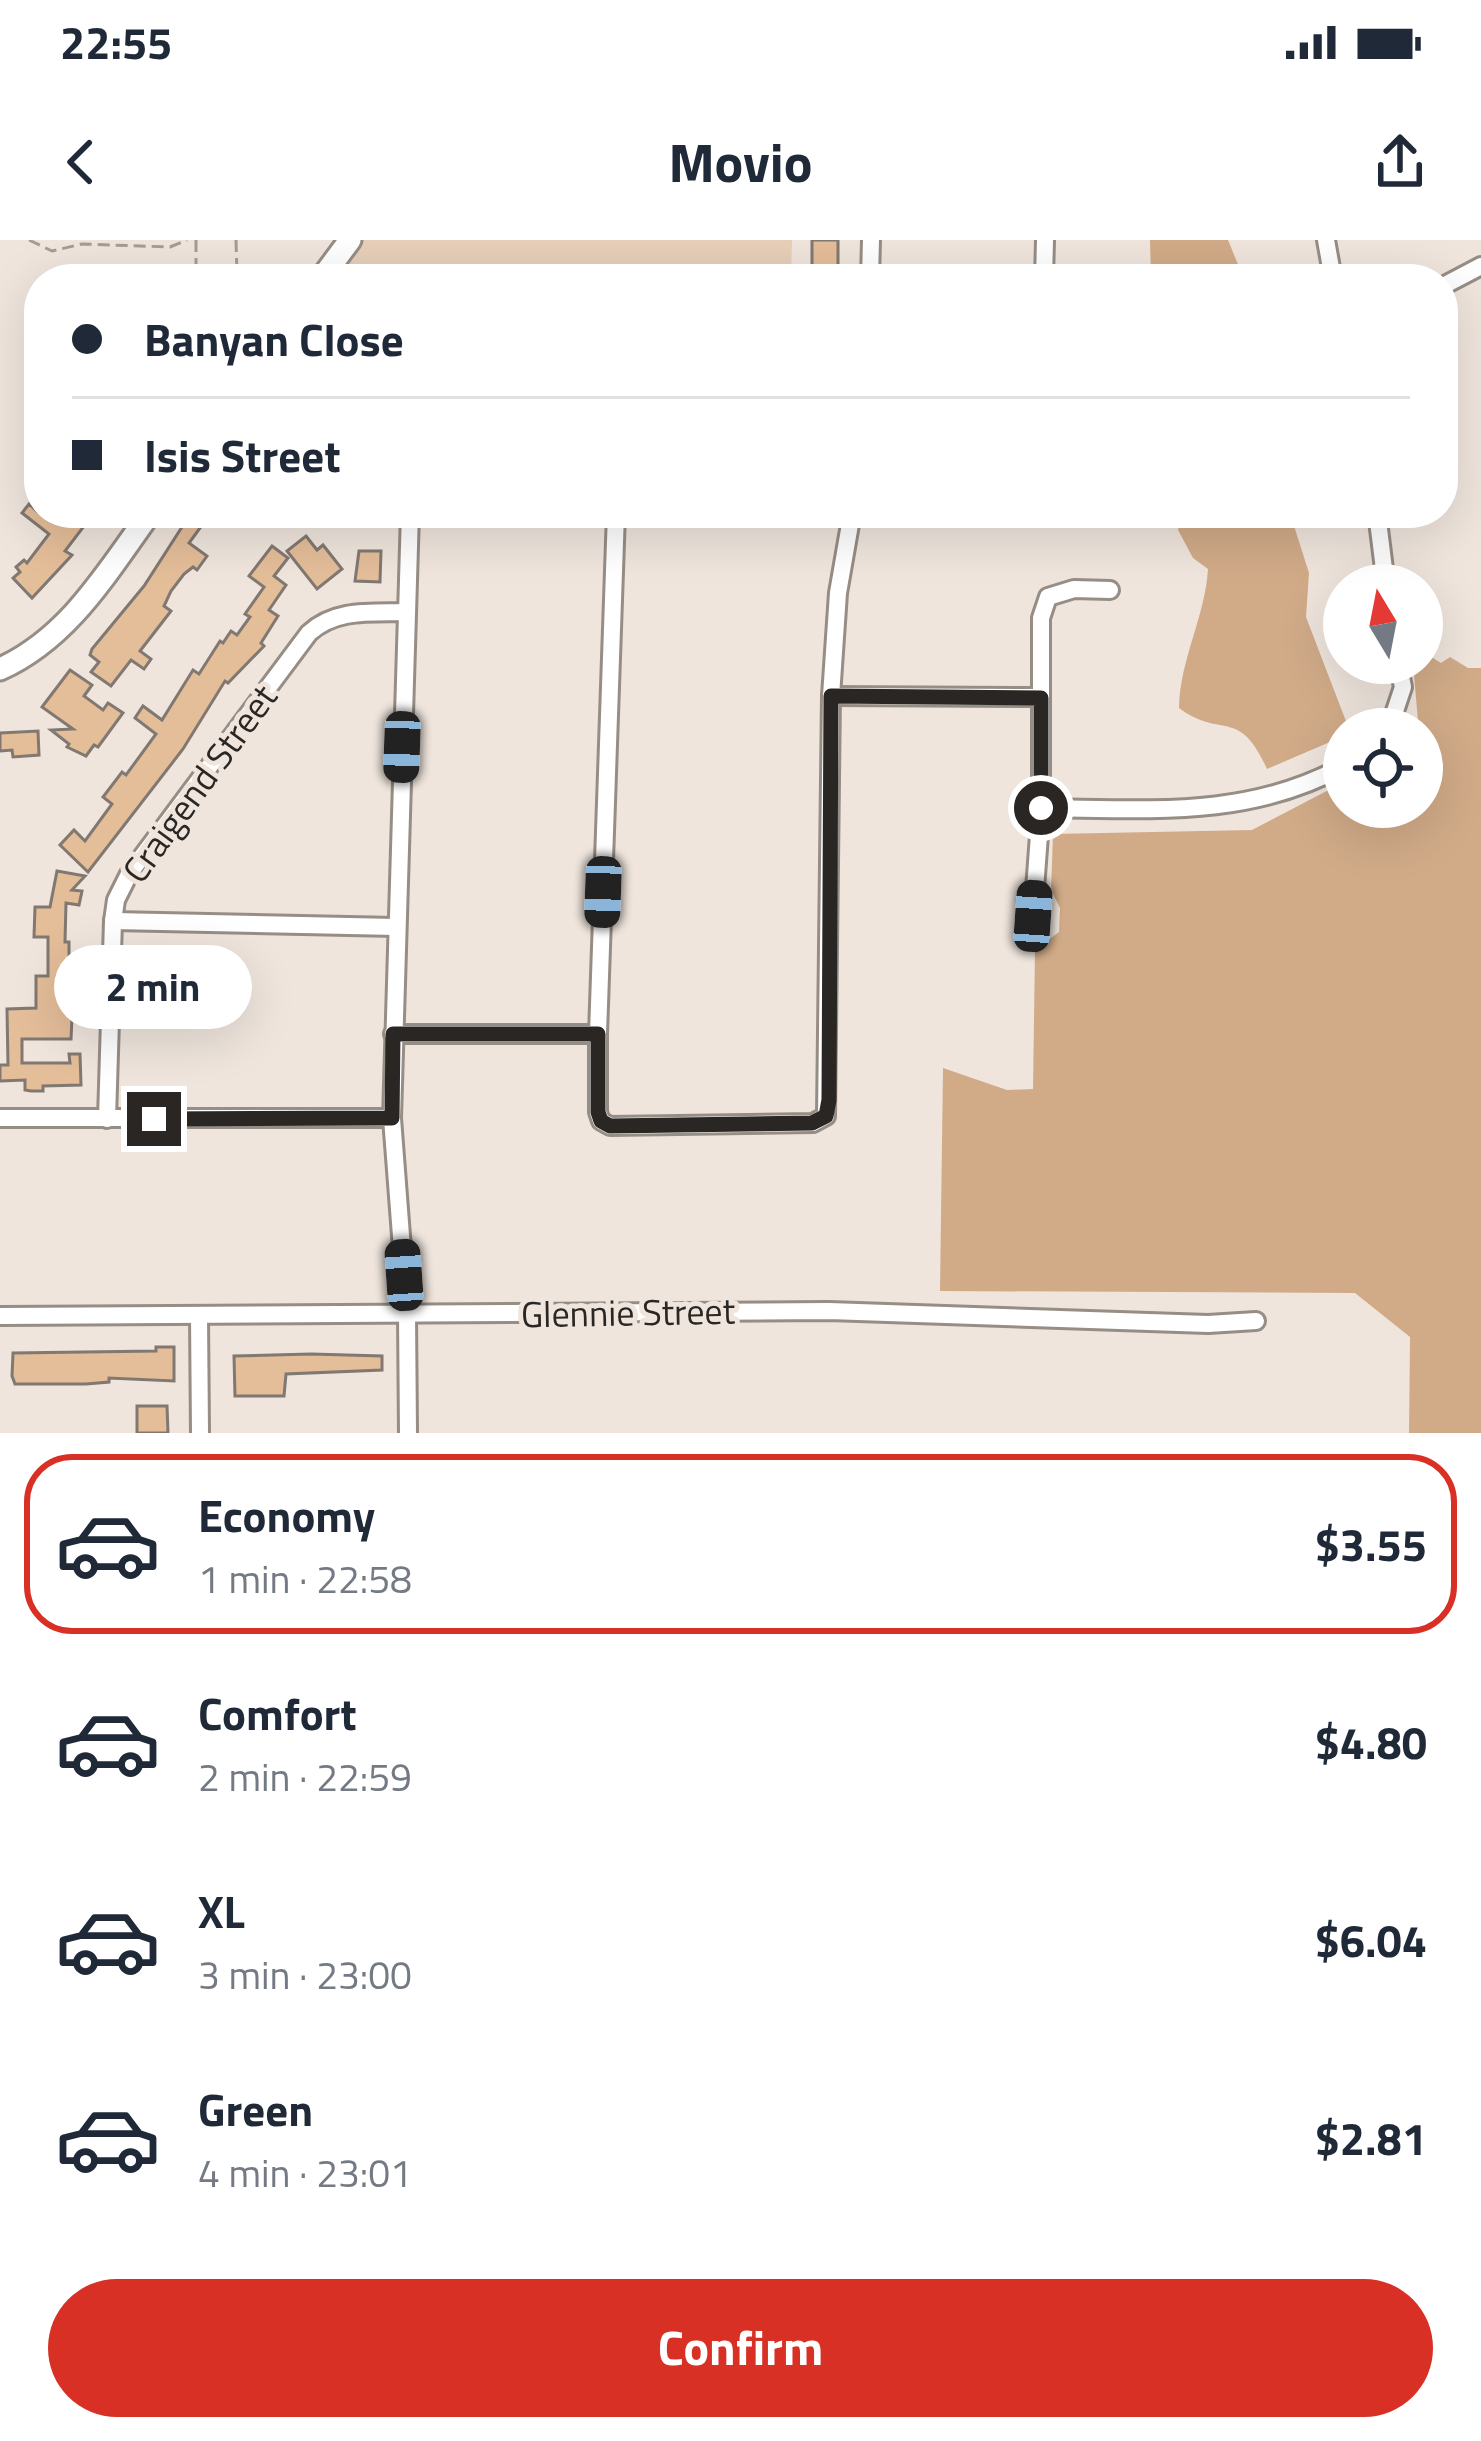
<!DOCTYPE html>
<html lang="en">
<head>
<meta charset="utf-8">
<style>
	body { margin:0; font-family:"Titillium Web",sans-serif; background:#f2f2f3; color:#1f2937; height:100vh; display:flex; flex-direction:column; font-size:45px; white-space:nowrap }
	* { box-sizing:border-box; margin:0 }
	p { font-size:39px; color:#747a83 }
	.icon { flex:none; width:66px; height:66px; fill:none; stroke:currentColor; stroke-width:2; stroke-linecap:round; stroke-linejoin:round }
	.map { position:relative; height:1193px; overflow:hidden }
	.drawer { display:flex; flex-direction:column; background:#fff; flex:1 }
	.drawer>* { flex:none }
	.top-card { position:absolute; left:24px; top:24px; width:1434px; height:264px; border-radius:48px; box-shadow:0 12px 48px #0002; display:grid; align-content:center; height:264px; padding:0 48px; background:#fff }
	.needle { width:78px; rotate:350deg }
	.tools { position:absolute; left:1323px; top:324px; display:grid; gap:24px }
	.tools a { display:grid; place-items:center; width:120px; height:120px; border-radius:50%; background:#fff; box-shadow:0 12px 48px #0002; font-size:60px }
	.end { position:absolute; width:54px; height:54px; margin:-27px; border:15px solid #292623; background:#fff; box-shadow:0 0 0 6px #fff }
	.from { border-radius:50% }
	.bubble { position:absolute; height:84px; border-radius:42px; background:#fff; box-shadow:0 12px 48px #0002; font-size:39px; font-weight:700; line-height:84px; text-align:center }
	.car { position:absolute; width:36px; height:72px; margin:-36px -18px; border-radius:15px; box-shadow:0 0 9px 3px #0007; background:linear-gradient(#222 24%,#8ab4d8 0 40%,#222 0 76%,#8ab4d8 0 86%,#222 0) }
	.top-card b { display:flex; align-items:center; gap:42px; height:114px; font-size:45px }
	.top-card b+b { border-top:3px solid #e0e1e3 }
	.top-card i { width:30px; height:30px; background:#1f2937 }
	ul { padding:21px 0 0; list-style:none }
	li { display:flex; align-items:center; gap:36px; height:180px; margin:0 24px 18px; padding:0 24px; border:6px solid transparent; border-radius:48px }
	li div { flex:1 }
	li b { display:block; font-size:45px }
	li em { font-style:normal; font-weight:700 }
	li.on { border-color:#d93025 }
	li>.icon { width:108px; height:108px; stroke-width:1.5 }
	.button { display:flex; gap:24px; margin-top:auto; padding:24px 48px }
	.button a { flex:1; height:138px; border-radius:72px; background:#d93025; color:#fff; font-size:48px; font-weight:700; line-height:138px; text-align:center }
	.status { display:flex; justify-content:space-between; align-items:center; height:84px; padding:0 60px; background:#fff; direction:ltr }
	.status svg { height:33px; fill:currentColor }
	header { display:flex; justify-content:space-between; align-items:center; height:156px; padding:0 48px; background:#fff; font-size:54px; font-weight:700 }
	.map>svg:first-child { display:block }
</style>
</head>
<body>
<div class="status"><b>22:55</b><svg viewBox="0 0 49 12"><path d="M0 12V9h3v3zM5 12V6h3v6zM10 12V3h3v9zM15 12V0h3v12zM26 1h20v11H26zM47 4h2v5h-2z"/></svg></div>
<header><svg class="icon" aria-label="back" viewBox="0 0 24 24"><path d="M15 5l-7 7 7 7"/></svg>Movio<svg class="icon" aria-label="share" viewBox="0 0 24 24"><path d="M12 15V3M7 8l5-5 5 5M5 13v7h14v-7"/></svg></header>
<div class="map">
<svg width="1481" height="1193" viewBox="0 0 1481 1193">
	<rect width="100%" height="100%" fill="#efe5dd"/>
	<polygon fill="#e7cfb9" points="362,0 792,0 791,39 339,39 340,29"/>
	<g fill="#d1ab88">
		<polygon points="1150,0 1228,0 1244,39 1151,39"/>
		<path d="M1183,273H1290L1309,333L1306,377L1349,489H1344V496L1267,529C1239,466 1222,500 1179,468C1180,419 1205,377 1208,329L1193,318L1178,290Z"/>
		<polygon points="1425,391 1425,413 1441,423 1450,417 1468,428 1481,428 1481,1193 1409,1193 1410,1097 1355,1053 940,1051 943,828 1007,850 1033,849 1035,710 1059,692 1060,668 1051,650 1053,594 1252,590 1344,542 1344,567 1422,567 1422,489 1413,489 1418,481 1413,423 1422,423 1422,392"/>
	</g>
	<g fill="#e4bd99" stroke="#817871" stroke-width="3">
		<polygon points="812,0 838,0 838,30 827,30 827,39 812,39"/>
		<polygon points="29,264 39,273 94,273 65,311 72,315 32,358 13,338 20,332 16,327 24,320 27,323 49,294 22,273"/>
		<polygon points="191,273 211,273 189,303 207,316 197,330 193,327 184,334 171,351 164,366 171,371 140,411 151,419 144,429 131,420 111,446 91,432 99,422 90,415 92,409 144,346"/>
		<polygon points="306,296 317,310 323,305 342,329 317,349 287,311"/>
		<polygon points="272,306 288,318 274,336 286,345 269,370 278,376 261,403 264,406 228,443 225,441 183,509 88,632 60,605 74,590 85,601 112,564 103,557 122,532 126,535 156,494 135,478 143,466 162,480 193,430 199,434 220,401 223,403 231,391 237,395 250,377 245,374 264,347 249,336"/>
		<polygon points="359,311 381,311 380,342 355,341"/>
		<polygon points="70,430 92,445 84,456 103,470 108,463 123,473 98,507 94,505 86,516 67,507 69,504 51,490 73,489 42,467"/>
		<polygon points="38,491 39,515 13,517 12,510 0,511 0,493"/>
		<polygon points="57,631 85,636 72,650 82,651 79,665 66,663 65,702 69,702 69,736 74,736 71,799 22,799 22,823 70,823 69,814 80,814 81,845 43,846 43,851 31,851 25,850 25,840 0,841 0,825 8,825 7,769 36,768 36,736 48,736 48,697 34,697 35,667 50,667"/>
		<polygon points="156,1107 174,1107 174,1141 109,1138 109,1142 86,1144 15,1144 12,1136 13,1113 156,1111"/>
		<polygon points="311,1114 382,1116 382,1130 286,1134 284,1156 235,1156 234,1116"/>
		<polygon points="137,1166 167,1166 168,1193 137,1193"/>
	</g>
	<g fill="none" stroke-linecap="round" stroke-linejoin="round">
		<g stroke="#968d85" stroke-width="22">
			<g id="minor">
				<polyline points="1326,0 1333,39"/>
				<polyline points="870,39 871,0"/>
				<polyline points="1044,39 1045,0"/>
				<polyline points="1443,46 1481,26"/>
				<polyline points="616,273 598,794 598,872 601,881 610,886 813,883 826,876 831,456 838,353 852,273"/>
				<polyline points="1377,273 1386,345"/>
				<polyline points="831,456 1041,457"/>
				<polyline points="1389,489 1403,447 1398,423"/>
				<path d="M1041,568C1149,569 1247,579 1344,526"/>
				<polyline points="1033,676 1041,568 1041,378 1048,357 1074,349 1110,350"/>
				<polyline points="113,681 396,687"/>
				<polyline points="393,794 598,794"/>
				<polyline points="0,878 392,878"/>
				<path d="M107,879L113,681L116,660L129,634L309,393C336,368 372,373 407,372"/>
				<polyline points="0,1076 829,1071 1208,1084 1256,1081"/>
				<polyline points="199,1076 200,1193"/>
				<polyline points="408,1193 407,1074 392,878 410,273"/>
			</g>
		</g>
		<g stroke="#968d85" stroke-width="27">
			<g id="tertiary">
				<polyline points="321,39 350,0"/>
				<path d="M0,429C69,398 107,332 150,273"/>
			</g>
		</g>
		<g stroke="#a49d97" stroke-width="3" stroke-dasharray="12 6" stroke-linecap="butt">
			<polyline points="29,0 52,11 82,4 170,7 187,0"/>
			<polyline points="196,0 196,27"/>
			<polyline points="236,0 237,35"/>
		</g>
		<use href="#minor" stroke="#fff" stroke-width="16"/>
		<use href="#tertiary" stroke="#fff" stroke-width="21"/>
	</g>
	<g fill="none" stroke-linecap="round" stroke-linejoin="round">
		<polyline stroke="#292623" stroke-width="15" points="154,879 392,878 393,794 598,794 598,872 601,881 610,886 812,883 826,876 829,860 831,456 1041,458 1041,568"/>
	</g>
	<g text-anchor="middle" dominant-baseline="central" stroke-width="10" stroke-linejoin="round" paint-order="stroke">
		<g font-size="36" fill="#292623" stroke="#efe5dd">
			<text transform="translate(199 543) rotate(-54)">Craigend Street</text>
			<text transform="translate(628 1072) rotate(-1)">Glennie Street</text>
		</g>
	</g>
</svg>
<div class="tools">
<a><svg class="needle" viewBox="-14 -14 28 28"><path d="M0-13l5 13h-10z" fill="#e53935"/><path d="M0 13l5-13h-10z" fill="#747a83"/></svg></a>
<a><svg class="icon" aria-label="locate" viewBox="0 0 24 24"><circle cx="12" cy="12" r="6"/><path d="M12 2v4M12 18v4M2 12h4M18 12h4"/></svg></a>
</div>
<i class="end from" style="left:1041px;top:568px"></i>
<i class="end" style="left:154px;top:879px"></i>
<div class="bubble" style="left:54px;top:705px;width:198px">2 min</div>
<i class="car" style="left:402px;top:507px;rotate:182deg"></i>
<i class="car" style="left:603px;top:652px;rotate:182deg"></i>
<i class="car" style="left:1033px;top:676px;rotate:4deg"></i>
<i class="car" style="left:404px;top:1035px;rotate:356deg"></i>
<div class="top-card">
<b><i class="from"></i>Banyan Close</b>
<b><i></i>Isis Street</b>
</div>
</div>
<section class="drawer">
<ul>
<li class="on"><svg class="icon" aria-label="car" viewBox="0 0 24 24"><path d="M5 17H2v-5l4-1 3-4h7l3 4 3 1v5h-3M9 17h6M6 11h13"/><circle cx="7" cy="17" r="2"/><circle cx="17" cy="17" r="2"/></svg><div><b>Economy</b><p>1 min · 22:58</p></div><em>$3.55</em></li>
<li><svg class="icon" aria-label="car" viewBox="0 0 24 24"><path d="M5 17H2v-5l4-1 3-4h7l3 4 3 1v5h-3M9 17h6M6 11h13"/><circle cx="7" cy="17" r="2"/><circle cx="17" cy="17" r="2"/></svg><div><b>Comfort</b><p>2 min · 22:59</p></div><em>$4.80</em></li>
<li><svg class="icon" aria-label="car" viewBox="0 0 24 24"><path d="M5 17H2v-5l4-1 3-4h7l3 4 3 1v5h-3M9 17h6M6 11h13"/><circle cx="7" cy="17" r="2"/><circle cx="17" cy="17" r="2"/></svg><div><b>XL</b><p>3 min · 23:00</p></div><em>$6.04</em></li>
<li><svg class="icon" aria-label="car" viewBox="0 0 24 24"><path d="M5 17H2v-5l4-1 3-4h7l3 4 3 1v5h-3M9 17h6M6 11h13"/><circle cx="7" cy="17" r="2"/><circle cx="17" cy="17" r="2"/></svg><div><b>Green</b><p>4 min · 23:01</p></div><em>$2.81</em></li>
</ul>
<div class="button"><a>Confirm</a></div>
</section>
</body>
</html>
